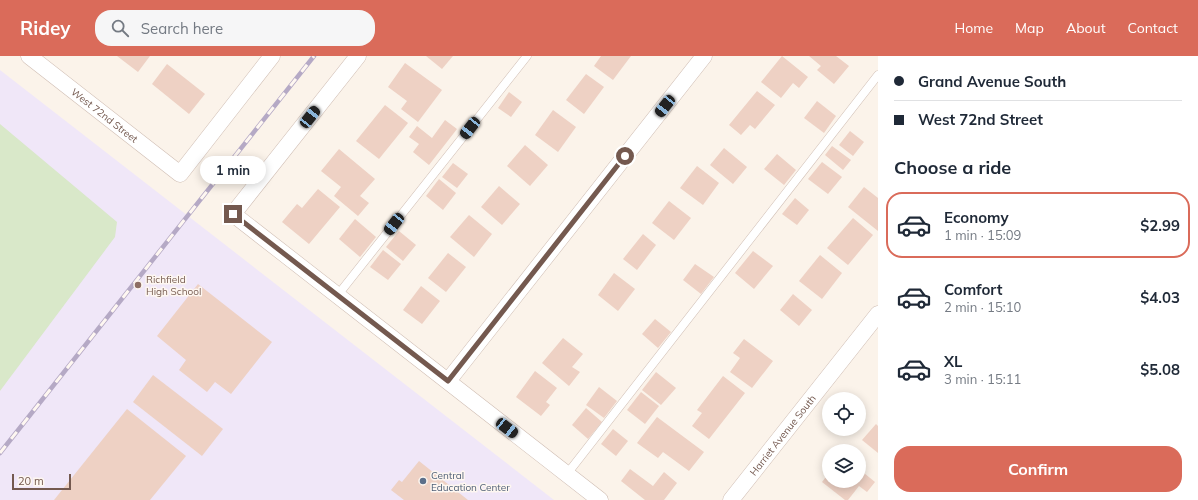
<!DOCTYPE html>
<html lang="en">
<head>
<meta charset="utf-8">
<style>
	body { margin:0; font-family:Mulish,sans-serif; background:#f6f6f7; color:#1f2937; height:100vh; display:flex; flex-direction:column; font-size:15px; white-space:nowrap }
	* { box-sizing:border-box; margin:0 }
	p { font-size:13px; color:#747a83 }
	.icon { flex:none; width:22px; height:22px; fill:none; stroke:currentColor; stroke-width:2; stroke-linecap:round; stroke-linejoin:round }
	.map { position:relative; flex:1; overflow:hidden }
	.sheet { display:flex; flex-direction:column; background:#fff; width:320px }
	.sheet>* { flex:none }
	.guide { display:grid; align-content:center; height:88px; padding:0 16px; background:#fff }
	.tools { position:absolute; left:822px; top:336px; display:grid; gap:8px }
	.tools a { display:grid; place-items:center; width:44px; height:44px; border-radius:50%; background:#fff; box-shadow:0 2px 10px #0003; font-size:20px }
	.scale { position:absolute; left:12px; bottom:10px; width:59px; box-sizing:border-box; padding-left:4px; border:2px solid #74594f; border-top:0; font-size:11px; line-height:14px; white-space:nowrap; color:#74594f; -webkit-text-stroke:3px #fef7f1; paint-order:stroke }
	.end { position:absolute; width:18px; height:18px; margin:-9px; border:5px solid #74594f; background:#fff; box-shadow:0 0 0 2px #fff }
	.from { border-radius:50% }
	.bubble { position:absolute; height:28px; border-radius:14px; background:#fff; box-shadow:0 2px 10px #0003; font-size:13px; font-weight:700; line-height:28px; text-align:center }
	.car { position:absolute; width:12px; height:24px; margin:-12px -6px; border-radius:5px; box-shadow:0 0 3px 1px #0007; background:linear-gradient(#222 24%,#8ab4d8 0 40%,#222 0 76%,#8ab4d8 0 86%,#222 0) }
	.guide b { display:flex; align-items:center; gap:14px; height:38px; font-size:15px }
	.guide b+b { border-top:1px solid #e0e1e3 }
	.guide i { width:10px; height:10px; background:#1f2937 }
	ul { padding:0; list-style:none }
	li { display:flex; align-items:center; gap:12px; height:66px; margin:0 8px 6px; padding:0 8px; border:2px solid transparent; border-radius:16px }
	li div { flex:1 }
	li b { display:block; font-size:15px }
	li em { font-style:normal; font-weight:700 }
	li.current { border-color:#da6b5a }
	li>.icon { width:36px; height:36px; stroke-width:1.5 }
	h2 { padding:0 16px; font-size:18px; line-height:48px }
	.action { display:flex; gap:8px; margin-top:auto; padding:8px 16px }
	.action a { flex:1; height:46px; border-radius:16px; background:#da6b5a; color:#fff; font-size:16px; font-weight:700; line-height:46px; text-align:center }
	header { display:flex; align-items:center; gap:24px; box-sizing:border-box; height:56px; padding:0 20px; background:#da6b5a; color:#fff }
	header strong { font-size:19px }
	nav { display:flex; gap:22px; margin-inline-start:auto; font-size:14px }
	.search { width:280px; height:36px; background:#f6f6f7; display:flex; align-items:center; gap:10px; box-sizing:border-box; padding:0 14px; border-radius:16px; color:#747a83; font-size:15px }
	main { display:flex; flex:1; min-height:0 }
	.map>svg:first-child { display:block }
</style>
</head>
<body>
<header>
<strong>Ridey</strong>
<div class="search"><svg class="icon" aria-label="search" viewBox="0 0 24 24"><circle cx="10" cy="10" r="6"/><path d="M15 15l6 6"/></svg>Search here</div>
<nav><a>Home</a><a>Map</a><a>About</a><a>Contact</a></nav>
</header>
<main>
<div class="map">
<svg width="878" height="444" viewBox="0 0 878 444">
	<rect width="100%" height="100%" fill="#fbf3ea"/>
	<polygon fill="#f0e7f8" points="0,14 554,444 0,444"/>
	<polygon fill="#d9e8c9" points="0,68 117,166 115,181 0,335"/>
	<g fill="#eed1c4">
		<polygon points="117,0 150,0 138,16"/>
		<polygon points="426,0 453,0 442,13"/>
		<polygon points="601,0 631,0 613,24 594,10"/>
		<polygon points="782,0 808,21 799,32 793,27 781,42 761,26"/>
		<polygon points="809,0 836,0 849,10 834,28 817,14 821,10"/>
		<polygon points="405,7 442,34 418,66 401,53 407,45 388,31"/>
		<polygon points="167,8 205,38 189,58 152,28"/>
		<polygon points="586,18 604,31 584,58 566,44"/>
		<polygon points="757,35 775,49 755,73 750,69 741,79 729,69"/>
		<polygon points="509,36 522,46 511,61 498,52"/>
		<polygon points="817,45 836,60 824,77 804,62"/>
		<polygon points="385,49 408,67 379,103 356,85"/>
		<polygon points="553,54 576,71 558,96 535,79"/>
		<polygon points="445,64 457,73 429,109 413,96 419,88 409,81 417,70 432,82"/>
		<polygon points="850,75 864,86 853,100 839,89"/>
		<polygon points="525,89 548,109 530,130 507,110"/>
		<polygon points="832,90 851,104 843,114 825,99"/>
		<polygon points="724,92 747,111 733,128 710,109"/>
		<polygon points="339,93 375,123 360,140 369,147 358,160 334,140 341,131 321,115"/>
		<polygon points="777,98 796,114 784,129 764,113"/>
		<polygon points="822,106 842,121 828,138 808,123"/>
		<polygon points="453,107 468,118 457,132 442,121"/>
		<polygon points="697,110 719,127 703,149 680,132"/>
		<polygon points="439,123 456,137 443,154 426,140"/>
		<polygon points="499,130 520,148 502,169 481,151"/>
		<polygon points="864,131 878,142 878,175 848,151"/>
		<polygon points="318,133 340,151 309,188 282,166 297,148 302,152"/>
		<polygon points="795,142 809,154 797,169 782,158"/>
		<polygon points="669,145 691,162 674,184 652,167"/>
		<polygon points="469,159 492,178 474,201 450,181"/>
		<polygon points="853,162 873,179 848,209 827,192"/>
		<polygon points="355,163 376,181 360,201 339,183"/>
		<polygon points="399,175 416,189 403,205 386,191"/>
		<polygon points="643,178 656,189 637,214 623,203"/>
		<polygon points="383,194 401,208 388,224 370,211"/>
		<polygon points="753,195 773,210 754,233 735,217"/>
		<polygon points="448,197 466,211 446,236 428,222"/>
		<polygon points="820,199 842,217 822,243 799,225"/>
		<polygon points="695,208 714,221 701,238 683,224"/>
		<polygon points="614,217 635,233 618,255 598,239"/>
		<polygon points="198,228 272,286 231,338 215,326 207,336 179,314 186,304 157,280"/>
		<polygon points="421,230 440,245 422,268 403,254"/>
		<polygon points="793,238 812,254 799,270 780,254"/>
		<polygon points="655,263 671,276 658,292 642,278"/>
		<polygon points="563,282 583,298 572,311 580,316 569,330 542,307"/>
		<polygon points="744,283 773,305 752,332 730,316 740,302 733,297"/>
		<polygon points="535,315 557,332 546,346 550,349 541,360 516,341"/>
		<polygon points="656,316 676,332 661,349 642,334"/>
		<polygon points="153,319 223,373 202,400 133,346"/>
		<polygon points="723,320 745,337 709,383 692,370 702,357 697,354"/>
		<polygon points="599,331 617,345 604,362 586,349"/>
		<polygon points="641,336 659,350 645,368 627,354"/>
		<polygon points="586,352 602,366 588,383 572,369"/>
		<polygon points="127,353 186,400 150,444 54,444"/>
		<polygon points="657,361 704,396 689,415 663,396 658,402 637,387"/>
		<polygon points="876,368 878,370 878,397 862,384"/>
		<polygon points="613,373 628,385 616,400 601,388"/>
		<polygon points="419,405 468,444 404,444 391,434 399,424 402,426"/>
		<polygon points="630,413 653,430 664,416 677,427 664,444 645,444 621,425"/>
		<polygon points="859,413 875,426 867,436 859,430 848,444 845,444 822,426 829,417 829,425 859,425"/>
	</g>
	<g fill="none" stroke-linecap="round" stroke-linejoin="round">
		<g stroke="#cfbdb3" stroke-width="9">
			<g id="lane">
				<polyline points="337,240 527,0"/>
				<polyline points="567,418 878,19"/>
			</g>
		</g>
		<g stroke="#cfbdb3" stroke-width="17">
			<g id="street">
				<path id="s1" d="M29,0L180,118L272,0"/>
				<polyline points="358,0 233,158 600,444"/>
				<polyline points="448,325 704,0"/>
				<path id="s2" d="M731,444L878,258"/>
			</g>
		</g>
		<use href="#lane" stroke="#fff" stroke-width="8"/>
		<use href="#street" stroke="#fff" stroke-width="16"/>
		<g stroke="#b5a9c5" stroke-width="4.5">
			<polyline id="rail" points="0,397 314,0"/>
		</g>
		<use href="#rail" stroke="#fef7f1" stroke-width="3" stroke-dasharray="9" stroke-linecap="butt"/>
	</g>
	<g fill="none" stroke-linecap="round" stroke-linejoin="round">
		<polyline stroke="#74594f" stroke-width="5" points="233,158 448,325 625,100"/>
	</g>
	<circle fill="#8d6e63" stroke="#fef7f1" stroke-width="1.5" cx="138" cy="229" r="4"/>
	<circle fill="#5c6f8a" stroke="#fef7f1" stroke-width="1.5" cx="423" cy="425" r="4"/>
	<g text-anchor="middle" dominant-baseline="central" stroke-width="3" stroke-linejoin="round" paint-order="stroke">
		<g font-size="10" fill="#74594f" stroke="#fef7f1">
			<text stroke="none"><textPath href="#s1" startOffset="96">West 72nd Street</textPath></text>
			<text stroke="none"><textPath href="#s2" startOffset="83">Harriet Avenue South</textPath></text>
		</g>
		<g font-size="10" fill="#785e54" stroke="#fef7f1" text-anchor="start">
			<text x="146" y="223">Richfield<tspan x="146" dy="12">High School</tspan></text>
		</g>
		<g font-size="10" fill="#4e5e75" stroke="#fef7f1" text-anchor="start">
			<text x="431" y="419">Central<tspan x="431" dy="12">Education Center</tspan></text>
		</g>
	</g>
</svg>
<div class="tools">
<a><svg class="icon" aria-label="locate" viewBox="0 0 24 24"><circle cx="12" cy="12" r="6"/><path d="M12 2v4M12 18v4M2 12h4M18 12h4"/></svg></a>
<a><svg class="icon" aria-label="layers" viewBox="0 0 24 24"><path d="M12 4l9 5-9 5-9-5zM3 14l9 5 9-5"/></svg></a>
</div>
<div class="scale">20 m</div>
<i class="end from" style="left:625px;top:100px"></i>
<i class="end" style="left:233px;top:158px"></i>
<div class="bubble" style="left:200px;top:100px;width:66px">1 min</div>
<i class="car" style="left:665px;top:50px;rotate:218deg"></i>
<i class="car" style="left:310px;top:61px;rotate:38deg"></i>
<i class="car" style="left:470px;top:72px;rotate:218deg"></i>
<i class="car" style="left:394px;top:168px;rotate:218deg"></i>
<i class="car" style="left:507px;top:372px;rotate:128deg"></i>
</div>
<section class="sheet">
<div class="guide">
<b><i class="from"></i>Grand Avenue South</b>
<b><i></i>West 72nd Street</b>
</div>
<h2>Choose a ride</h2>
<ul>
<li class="current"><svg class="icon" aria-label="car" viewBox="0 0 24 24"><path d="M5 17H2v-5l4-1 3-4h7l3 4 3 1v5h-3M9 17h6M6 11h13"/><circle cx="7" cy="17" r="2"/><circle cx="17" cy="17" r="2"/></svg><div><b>Economy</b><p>1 min · 15:09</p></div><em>$2.99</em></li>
<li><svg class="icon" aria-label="car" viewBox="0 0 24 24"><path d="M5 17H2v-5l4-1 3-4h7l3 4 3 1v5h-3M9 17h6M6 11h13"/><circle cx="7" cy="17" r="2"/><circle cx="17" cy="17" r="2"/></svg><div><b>Comfort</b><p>2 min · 15:10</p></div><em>$4.03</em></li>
<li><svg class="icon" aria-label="car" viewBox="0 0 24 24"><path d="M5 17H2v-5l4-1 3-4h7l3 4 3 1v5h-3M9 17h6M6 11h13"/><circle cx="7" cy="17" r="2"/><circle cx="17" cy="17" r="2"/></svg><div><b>XL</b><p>3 min · 15:11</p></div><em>$5.08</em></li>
</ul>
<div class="action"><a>Confirm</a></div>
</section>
</main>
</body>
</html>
